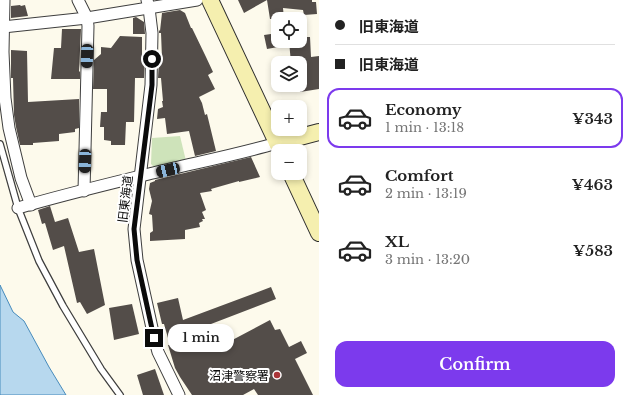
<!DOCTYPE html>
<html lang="en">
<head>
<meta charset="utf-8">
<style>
	body { margin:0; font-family:"Libre Baskerville","Noto Sans JP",serif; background:#f6f6f6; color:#222; height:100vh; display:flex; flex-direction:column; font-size:15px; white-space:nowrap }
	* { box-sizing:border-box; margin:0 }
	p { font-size:13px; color:#767676 }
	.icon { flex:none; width:22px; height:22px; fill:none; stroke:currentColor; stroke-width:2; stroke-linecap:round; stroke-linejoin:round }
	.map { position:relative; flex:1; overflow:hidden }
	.drawer { display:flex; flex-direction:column; background:#fff; width:312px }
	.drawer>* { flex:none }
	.top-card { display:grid; align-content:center; height:88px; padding:0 16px; background:#fff }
	.controls { position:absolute; left:271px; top:12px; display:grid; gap:8px }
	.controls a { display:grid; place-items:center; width:36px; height:36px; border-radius:8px; background:#fff; box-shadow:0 2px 6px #0003; font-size:20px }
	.end { position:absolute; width:18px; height:18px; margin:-9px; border:5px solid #0b0b0b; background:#fff; box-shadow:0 0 0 2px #fff }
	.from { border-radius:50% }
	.bubble { position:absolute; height:28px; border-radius:12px; background:#fff; box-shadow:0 2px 6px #0003; font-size:13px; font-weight:600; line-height:28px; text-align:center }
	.car { position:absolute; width:12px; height:24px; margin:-12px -6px; border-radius:5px; box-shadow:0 0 3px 1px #0007; background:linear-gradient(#222 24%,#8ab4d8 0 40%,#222 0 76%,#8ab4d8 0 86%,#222 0) }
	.top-card b { display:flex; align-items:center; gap:14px; height:38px; font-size:15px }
	.top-card b+b { border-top:1px solid #e0e0e0 }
	.top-card i { width:10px; height:10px; background:#222 }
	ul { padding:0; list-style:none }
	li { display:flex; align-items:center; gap:12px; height:60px; margin:0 8px 6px; padding:0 8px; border:2px solid transparent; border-radius:12px }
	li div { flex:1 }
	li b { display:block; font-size:15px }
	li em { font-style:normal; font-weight:600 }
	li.on { border-color:#7c3aed }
	li>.icon { width:36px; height:36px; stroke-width:1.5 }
	.primary-button { display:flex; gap:8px; margin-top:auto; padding:8px 16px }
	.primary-button a { flex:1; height:46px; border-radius:12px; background:#7c3aed; color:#fff; font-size:16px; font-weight:600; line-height:46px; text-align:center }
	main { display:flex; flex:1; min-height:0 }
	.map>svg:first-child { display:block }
</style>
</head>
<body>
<main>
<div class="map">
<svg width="319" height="395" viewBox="0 0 319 395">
	<rect width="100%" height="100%" fill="#fdfaec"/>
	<polygon fill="#cee3ba" points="180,136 186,161 156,169 151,164 152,138"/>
	<polygon fill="#b7d8ee" stroke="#478bbc" points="0,285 13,312 24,321 49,367 66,395 0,395"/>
	<g fill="#534d49">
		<polygon points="238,0 312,0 312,2 316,2 317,14 304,15 303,10 283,8 284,19 270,19 267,0 244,13"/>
		<polygon points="20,5 21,6 25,5 28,16 11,18 11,6"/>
		<polygon points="180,10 185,13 191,28 192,28 206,57 213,72 208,75 215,89 199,97 202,103 205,115 207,114 216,151 195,156 189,131 167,134 165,118 157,119 158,109 163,107 162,101 163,101 161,78 158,78 159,58 162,58 161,33 159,33 159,30 160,31 162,13"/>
		<polygon points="136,17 144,22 145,34 133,34 133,18"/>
		<polygon points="62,29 81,29 79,72 80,71 80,79 51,79 54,48 61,48"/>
		<polygon points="278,33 278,47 267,49 264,35"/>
		<polygon points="120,36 142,37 142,59 145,58 144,78 135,78 134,122 126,122 125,145 111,145 111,141 104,140 104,127 100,127 101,112 107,112 107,89 93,89 94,60 101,54 101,47 111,48"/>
		<polygon points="300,37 310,37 311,57 319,56 319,89 300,92 300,63 291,63 289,41 300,41"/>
		<polygon points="11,50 27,51 28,102 79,99 79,128 75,129 75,132 59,134 59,141 33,143 33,145 20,145 16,127 14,115 13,78 11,78"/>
		<polygon points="251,157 260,177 239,182 239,181 211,189 212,191 200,193 206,210 202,212 205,219 202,219 203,221 199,223 200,227 185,230 185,239 150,241 150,233 153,231 152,215 149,214 152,201 149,189 150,183 155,181 155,180"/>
		<polygon points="50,206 55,222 68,218 79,252 94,249 105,305 87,314 80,302 77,303 64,246 53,250 45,223 42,224 38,210"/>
		<polygon points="271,287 276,299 211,324 221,346 270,320 275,330 280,329 289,347 301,341 307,353 295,359 313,395 258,395 254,389 243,395 192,395 180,377 175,368 168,345 170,345 164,324 162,324 157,303 178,298 183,320"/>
		<polygon points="132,304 139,334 114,340 109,308"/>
		<polygon points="155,369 164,395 143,395 137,375"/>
	</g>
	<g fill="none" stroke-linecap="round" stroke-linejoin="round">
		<g stroke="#3e3e3e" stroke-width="8">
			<polyline id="lane" points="0,144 18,208 39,261 63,306 101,369 120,395"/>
		</g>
		<g stroke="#3e3e3e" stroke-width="13">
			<g id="street">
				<polyline points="4,0 3,52 5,98 9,128 21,178 31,205"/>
				<polyline points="78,0 87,18 88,26 84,191"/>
				<polyline points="147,0 149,8 152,33 151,85 134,229 137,260 154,337 158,352 179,395"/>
				<polyline points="3,27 87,18 197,0"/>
				<path d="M18,208C62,195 108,184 153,173C194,163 236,155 277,143"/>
			</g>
		</g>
		<g stroke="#2d2d2d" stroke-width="18">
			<g id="secondary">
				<polyline points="210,0 281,151"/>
				<polyline points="277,143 319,132"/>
				<polyline points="291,173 319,233"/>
			</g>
		</g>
		<use href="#lane" stroke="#fff" stroke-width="5.5"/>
		<use href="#street" stroke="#fff" stroke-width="11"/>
		<use href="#secondary" stroke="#f5efaf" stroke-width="16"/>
	</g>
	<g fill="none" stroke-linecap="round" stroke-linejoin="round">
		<polyline stroke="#0b0b0b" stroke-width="5" points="152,59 152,85 134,229 137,260 154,338"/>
	</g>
	<circle fill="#aa3538" stroke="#fff" stroke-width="1.5" cx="277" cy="375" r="4"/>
	<g text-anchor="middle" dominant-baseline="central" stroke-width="4" stroke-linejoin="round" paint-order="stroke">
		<g font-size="12" fill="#0b0b0b" stroke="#fff">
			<text transform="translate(125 199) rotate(-83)">旧東海道</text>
		</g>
		<g font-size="12" fill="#0b0b0b" stroke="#fff" text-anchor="end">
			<text x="269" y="375">沼津警察署</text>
		</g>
	</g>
</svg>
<div class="controls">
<a><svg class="icon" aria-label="locate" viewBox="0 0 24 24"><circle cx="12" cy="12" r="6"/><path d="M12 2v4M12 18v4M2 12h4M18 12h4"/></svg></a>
<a><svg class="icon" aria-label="layers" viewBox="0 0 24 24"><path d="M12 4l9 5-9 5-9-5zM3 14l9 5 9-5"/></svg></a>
<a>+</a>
<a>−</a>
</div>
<i class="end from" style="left:152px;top:59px"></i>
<i class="end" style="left:154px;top:338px"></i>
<div class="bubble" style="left:168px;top:324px;width:66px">1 min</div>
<i class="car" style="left:87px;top:56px;rotate:182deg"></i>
<i class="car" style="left:85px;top:161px;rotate:182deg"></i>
<i class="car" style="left:168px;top:170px;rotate:257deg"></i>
</div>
<section class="drawer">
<div class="top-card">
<b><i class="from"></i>旧東海道</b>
<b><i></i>旧東海道</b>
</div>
<ul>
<li class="on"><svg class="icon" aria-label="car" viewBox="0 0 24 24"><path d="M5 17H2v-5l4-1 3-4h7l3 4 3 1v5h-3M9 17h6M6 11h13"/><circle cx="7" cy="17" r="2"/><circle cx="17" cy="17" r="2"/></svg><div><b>Economy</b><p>1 min · 13:18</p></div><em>¥343</em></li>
<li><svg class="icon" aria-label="car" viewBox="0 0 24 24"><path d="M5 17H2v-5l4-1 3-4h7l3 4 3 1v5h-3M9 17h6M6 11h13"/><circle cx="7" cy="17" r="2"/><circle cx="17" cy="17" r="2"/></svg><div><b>Comfort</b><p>2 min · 13:19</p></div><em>¥463</em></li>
<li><svg class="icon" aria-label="car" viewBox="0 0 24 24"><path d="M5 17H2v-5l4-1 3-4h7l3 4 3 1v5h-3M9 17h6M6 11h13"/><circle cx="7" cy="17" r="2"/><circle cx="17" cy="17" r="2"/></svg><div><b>XL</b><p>3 min · 13:20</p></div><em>¥583</em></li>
</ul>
<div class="primary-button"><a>Confirm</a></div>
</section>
</main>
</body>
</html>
